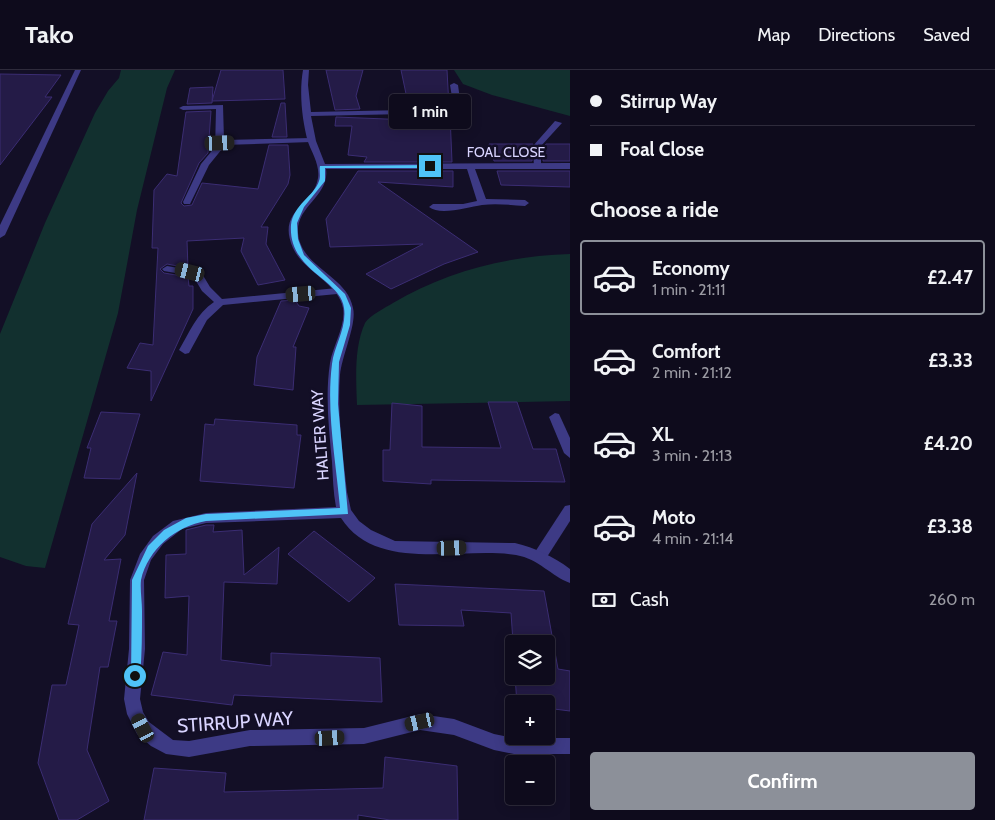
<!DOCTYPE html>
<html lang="en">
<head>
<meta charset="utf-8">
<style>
	body { margin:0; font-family:Cabin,sans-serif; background:#171425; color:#f1f3f6; height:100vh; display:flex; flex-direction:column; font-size:19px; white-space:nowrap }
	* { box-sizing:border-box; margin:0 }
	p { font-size:16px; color:#9b9ba3 }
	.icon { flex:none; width:28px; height:28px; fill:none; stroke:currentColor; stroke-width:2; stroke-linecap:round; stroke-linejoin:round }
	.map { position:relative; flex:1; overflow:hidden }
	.details { display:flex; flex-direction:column; background:#0e0b1c; width:425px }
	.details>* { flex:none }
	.banner { display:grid; align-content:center; height:110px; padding:0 20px; background:#0e0b1c }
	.buttons { position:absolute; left:505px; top:565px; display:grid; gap:10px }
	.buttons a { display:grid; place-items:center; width:50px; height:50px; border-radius:5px; background:#0e0b1c; box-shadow:0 2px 12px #0003,0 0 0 1px #2e2b3b; font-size:25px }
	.end { position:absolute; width:22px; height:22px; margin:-11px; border:6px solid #4fc3f7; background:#111; box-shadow:0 0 0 2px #111 }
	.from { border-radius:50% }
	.bubble { position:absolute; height:35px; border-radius:5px; background:#0e0b1c; box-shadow:0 2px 12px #0003,0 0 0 1px #2e2b3b; font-size:16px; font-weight:800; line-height:35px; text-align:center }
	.car { position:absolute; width:15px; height:30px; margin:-15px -8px; border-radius:6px; box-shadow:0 0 4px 1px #0007; background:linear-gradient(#222 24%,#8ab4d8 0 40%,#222 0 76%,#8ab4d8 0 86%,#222 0) }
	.banner b { display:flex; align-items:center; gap:18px; height:48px; font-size:19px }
	.banner b+b { border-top:1px solid #2e2b3b }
	.banner i { width:12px; height:12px; background:#f1f3f6 }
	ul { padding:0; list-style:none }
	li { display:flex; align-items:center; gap:15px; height:75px; margin:0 10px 8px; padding:0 10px; border:2px solid transparent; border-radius:5px }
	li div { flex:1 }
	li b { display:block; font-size:19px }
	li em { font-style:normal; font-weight:800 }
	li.active { border-color:#8c9099 }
	li>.icon { width:45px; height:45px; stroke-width:1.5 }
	h2 { padding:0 20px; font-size:22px; line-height:60px }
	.pay { display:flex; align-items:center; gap:12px; height:55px; padding:0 20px; font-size:19px }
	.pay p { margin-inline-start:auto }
	.action { display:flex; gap:10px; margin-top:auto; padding:10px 20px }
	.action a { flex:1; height:58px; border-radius:5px; background:#8c9099; color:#fff; font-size:20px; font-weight:800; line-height:58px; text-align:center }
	header { display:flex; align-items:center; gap:30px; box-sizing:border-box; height:70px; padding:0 25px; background:#0e0b1c; border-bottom:1px solid #2e2b3b }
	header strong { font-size:24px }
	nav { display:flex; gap:28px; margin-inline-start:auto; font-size:18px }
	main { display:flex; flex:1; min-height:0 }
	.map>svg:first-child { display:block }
</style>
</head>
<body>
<header>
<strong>Tako</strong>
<nav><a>Map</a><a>Directions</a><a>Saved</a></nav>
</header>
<main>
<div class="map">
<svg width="570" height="750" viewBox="0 0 570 750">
	<rect width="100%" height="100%" fill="#130f26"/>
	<g fill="#12302f">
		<polygon points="121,0 175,0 167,18 137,140 118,243 45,498 26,496 0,487 0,264 45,153 95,43 108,21 119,8"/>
		<polygon points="454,0 570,0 570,46 492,25 463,14"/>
		<path d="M570,184V331L357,335C356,309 354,277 365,253C370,245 385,238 393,233C447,201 507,186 570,184Z"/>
	</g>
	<g fill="#241b47" stroke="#3b2d73">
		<polygon points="221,0 283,0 285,29 212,31"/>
		<polygon points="326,0 363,0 356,26 360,39 335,40"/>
		<polygon points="401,0 447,0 449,37 409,38"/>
		<polygon points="0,4 61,5 45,27 52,27 0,95"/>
		<polygon points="213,17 212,33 187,34 190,18"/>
		<polygon points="281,33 285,33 287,67 272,67"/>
		<polygon points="211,41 208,83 199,93 181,133 184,136 192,135 202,113 258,119 269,75 288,75 290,105 288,114 261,157 268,157 266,174 285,210 258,215 241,181 244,168 187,171 188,198 167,194 160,199 164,203 188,207 189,216 193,216 193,239 151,331 151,301 127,298 140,273 153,275 158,178 152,178 154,120 167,104 177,106 186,42"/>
		<polygon points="450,45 452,92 364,92 367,87 348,85 352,56 335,56 336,47 411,50 410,46"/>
		<polygon points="489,74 533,74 532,91 494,91"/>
		<polygon points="546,74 570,74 570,91 543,91 543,77"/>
		<polygon points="358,101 453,101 453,117 378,112 478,182 444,194 391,219 366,204 423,174 330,177 326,149"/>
		<polygon points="497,101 570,101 570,117 501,115"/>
		<polygon points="295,230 299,236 309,238 293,277 296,277 293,320 254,315 257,287 281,231"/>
		<polygon points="488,332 517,332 533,379 556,379 565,412 431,410 431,414 383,411 383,380 390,380 392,333 422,336 422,377 501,378"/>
		<polygon points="101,342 140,344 120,409 84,408 91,378 87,378"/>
		<polygon points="215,349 297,355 297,365 301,365 294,418 200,411 205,354 214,355"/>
		<polygon points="137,403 125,465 104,490 121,489 109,551 117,551 108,597 100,597 87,680 109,731 77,750 59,750 38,693 52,615 66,615 79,555 68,554 92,454"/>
		<polygon points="206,455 214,455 213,462 242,460 244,505 279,477 277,514 224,512 221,590 271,596 271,583 380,588 382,632 234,625 232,635 151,625 163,582 187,585 189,526 165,528 166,485 186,484 186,460"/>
		<polygon points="314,461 375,508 349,532 288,484"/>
		<polygon points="395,514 544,521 558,599 570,601 570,641 546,638 546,634 517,634 515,606 546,606 546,574 514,574 514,586 511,543 461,540 464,556 399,555"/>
		<polygon points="385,687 457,696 458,750 390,750 358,745 358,750 144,750 154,698 226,703 224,722 383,718"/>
	</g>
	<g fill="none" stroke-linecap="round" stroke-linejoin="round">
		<g fill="#3d3a85" fill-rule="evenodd">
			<polygon points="223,35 224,70 311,68 315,70 311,72 223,75 221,81 215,81 216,39 183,40 179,38 183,36"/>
			<polygon points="555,51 562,53 541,76 541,96 534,98 533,76"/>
			<path d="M167,196L201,202L210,217L222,229L337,218L342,221L337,224L223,235L207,250L189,283L185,284L179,280C189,263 197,243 214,232L202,221L193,206L164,201L162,199Z"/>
			<polygon points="555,343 559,344 570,368 570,388 564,383 549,347"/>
			<polygon points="570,435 570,451 545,490 540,492 535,490 533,486 535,482 565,436"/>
		</g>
		<g fill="#3d3a85" fill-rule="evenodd">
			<polygon points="75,0 81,0 5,165 0,168 0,155"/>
			<path d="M303,0H309L308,15L311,42L454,39L450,15L454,13L458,15L463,51L459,53L455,51L454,43L311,46L316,71L325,94L570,93V99H475L486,129L525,130L529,133L525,136C511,135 496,133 482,135C468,137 440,146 429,137L433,134H463L477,131L467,99H326C330,126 296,136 298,163C301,198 347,205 353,238C357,254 342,285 340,305C337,343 343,384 347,422L351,440L359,451L371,460L395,471L515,473C535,478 553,486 570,499V513C551,506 539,489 516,485C461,476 377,504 341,448L206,453L182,459L163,474L151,490L144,510L145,579L140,629L143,642L149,652L173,670L189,671L250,660L364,658L420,644L454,649L494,664L514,668H570V684H514L494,680L454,665L420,660L364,674L250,676L189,687L166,684L151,676L137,664L127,644L124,629L129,579L130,510L140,484L153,466L173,451L206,443L336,437C333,422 333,407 332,392C329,359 325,326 330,293C333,275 346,256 343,238C339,214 303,201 293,178C276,140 314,136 318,108C320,95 312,83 308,72C302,50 299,23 303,0Z"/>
			<polygon points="215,77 222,79 209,95 190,134 184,134 183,132 201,94"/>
		</g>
	</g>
	<path fill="#4fc3f7" d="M430,95L431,98H325V111L304,137L297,153L298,169L304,185L345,224L351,238L350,255L339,292L338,334L348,444L206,451C176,456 148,479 141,510C140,519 142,531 142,541C142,563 142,584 140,606L139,610H131L132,510L148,476L164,460L186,448L206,444L340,438C336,391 326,341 332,294C334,276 347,258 344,238C341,209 288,201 291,155C293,135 315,125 319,111C321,106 319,100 320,96Z"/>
	<g text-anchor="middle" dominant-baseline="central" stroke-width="5" stroke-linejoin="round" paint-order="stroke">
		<g font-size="14" fill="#d9d4ff" stroke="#130f26">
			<text x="506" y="82">FOAL CLOSE</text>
		</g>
		<g font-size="16" fill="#d9d4ff" stroke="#130f26">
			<text transform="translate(320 365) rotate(-94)">HALTER WAY</text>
		</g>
		<g font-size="19" fill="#d9d4ff" stroke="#130f26">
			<text transform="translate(235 652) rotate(-4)">STIRRUP WAY</text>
		</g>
	</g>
</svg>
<div class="buttons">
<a><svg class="icon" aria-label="layers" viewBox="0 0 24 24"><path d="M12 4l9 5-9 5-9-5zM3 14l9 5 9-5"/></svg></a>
<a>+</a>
<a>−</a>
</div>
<i class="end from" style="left:135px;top:606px"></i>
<i class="end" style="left:430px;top:96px"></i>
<div class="bubble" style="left:389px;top:24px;width:82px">1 min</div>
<i class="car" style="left:220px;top:73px;rotate:88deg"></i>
<i class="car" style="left:190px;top:202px;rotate:284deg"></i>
<i class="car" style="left:301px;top:224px;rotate:265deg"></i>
<i class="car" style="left:452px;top:478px;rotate:88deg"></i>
<i class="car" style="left:420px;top:652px;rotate:257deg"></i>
<i class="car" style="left:143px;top:658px;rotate:332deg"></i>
<i class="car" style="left:330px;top:668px;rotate:87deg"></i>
</div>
<section class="details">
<div class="banner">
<b><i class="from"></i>Stirrup Way</b>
<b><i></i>Foal Close</b>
</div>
<h2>Choose a ride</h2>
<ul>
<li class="active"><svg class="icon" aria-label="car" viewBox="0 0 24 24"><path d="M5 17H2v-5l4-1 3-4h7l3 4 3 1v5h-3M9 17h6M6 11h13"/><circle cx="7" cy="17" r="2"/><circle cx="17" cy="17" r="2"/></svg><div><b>Economy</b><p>1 min · 21:11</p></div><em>£2.47</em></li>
<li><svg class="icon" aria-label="car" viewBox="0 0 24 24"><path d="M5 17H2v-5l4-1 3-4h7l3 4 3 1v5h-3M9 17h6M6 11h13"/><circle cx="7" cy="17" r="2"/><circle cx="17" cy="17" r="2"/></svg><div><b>Comfort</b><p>2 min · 21:12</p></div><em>£3.33</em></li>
<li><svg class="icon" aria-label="car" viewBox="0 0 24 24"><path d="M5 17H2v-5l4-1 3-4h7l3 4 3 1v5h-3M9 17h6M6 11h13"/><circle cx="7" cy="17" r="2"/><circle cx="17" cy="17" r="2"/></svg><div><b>XL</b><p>3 min · 21:13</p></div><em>£4.20</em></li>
<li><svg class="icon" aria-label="car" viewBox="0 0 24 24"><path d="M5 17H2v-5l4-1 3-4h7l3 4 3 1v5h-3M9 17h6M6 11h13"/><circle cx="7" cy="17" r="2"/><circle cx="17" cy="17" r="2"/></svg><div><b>Moto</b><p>4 min · 21:14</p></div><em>£3.38</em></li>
</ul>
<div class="pay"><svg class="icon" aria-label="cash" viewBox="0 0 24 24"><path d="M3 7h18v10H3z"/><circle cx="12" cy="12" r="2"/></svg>Cash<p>260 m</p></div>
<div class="action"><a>Confirm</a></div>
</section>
</main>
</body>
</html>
